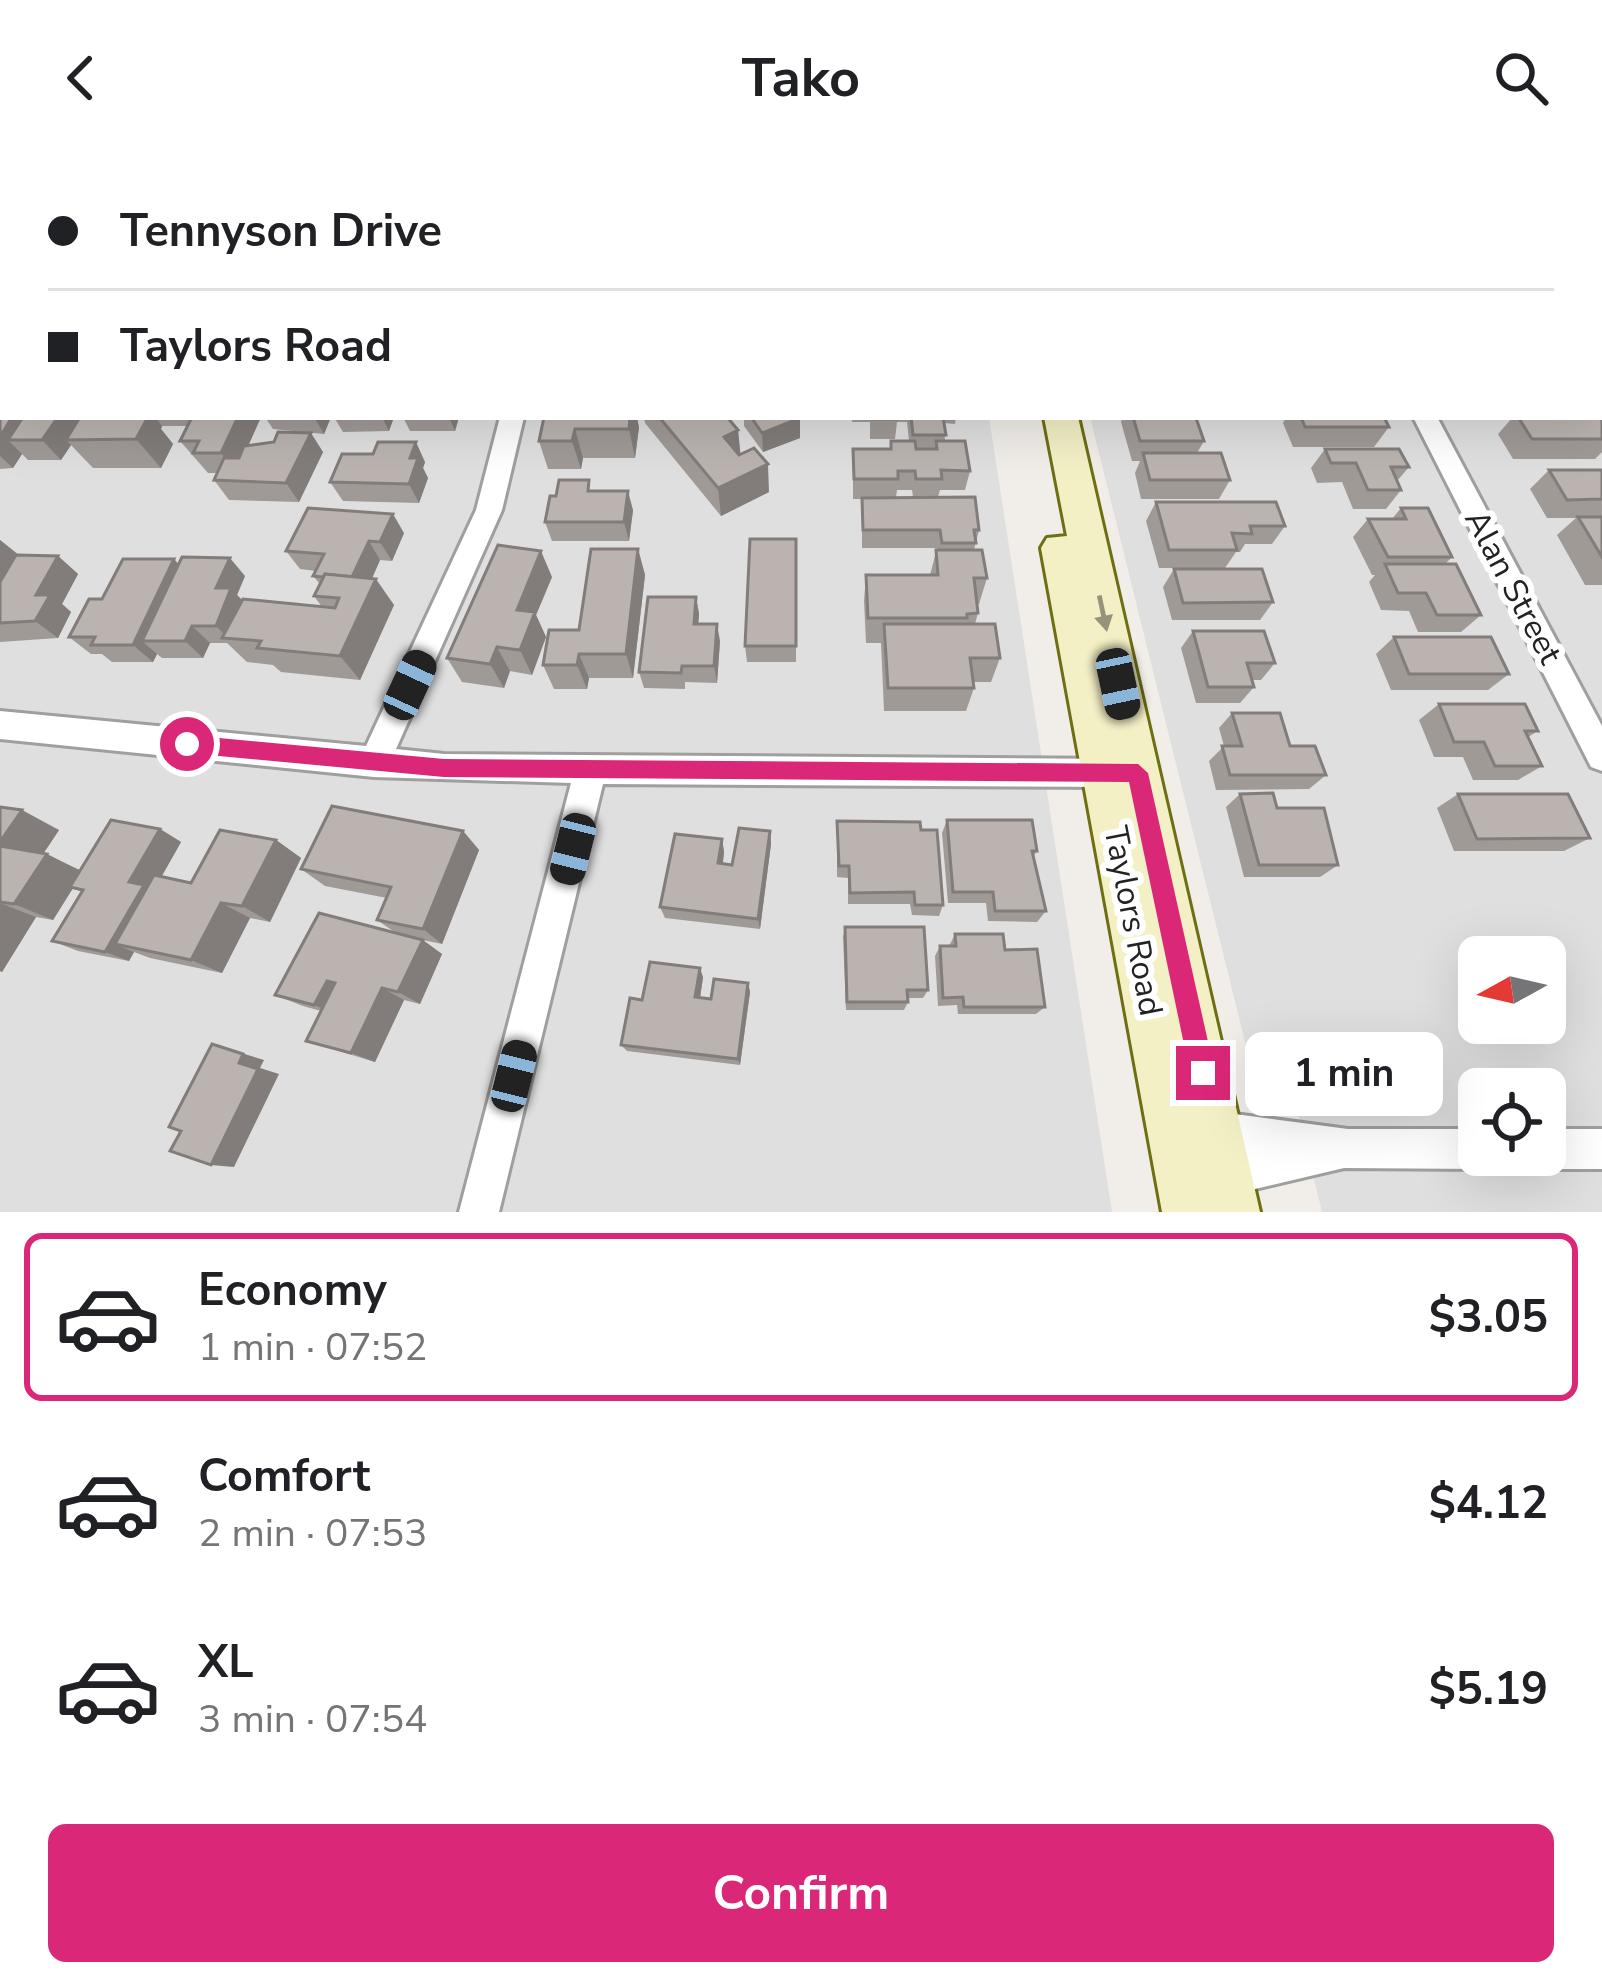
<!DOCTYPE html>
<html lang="en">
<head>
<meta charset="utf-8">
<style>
	body { margin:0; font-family:"Nunito Sans",sans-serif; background:#f6f6f6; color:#202124; height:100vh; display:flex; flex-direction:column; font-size:45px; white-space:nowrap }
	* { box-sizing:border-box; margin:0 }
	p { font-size:39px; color:#757577 }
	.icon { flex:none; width:66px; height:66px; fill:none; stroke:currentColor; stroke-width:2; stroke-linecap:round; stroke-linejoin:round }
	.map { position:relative; height:1056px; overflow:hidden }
	.side { display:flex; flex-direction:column; background:#fff; flex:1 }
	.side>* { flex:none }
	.guide { position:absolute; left:0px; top:0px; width:1602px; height:264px; box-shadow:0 12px 48px #0002; display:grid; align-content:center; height:264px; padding:0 48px; background:#fff }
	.needle { width:78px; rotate:262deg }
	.tools { position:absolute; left:1458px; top:780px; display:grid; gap:24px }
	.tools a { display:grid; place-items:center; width:108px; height:108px; border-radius:18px; background:#fff; box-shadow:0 12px 48px #0002; font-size:60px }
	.end { position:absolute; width:54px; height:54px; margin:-27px; border:15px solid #db2777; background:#fff; box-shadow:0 0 0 6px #fff }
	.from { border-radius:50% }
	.bubble { position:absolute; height:84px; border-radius:18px; background:#fff; box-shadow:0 12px 48px #0002; font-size:39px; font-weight:700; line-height:84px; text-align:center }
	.car { position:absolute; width:36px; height:72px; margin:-36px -18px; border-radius:15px; box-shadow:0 0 9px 3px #0007; background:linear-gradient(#222 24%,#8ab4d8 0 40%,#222 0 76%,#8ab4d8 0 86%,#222 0) }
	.guide b { display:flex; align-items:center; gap:42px; height:114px; font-size:45px }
	.guide b+b { border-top:3px solid #e0e0e0 }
	.guide i { width:30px; height:30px; background:#202124 }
	ul { padding:21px 0 0; list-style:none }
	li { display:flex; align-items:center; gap:36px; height:168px; margin:0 24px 18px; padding:0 24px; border:6px solid transparent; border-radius:18px }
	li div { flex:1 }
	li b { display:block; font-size:45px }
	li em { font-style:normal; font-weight:700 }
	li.selected { border-color:#db2777 }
	li>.icon { width:108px; height:108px; stroke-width:1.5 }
	.button { display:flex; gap:24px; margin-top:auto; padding:24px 48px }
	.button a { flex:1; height:138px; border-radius:18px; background:#db2777; color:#fff; font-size:48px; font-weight:700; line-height:138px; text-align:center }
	header { display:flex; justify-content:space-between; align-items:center; height:156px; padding:0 48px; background:#fff; font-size:54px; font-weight:700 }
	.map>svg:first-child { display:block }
</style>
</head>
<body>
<header><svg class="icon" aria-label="back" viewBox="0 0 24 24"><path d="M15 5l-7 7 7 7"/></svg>Tako<svg class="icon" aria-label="search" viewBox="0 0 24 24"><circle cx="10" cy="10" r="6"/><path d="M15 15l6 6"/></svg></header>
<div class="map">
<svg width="1602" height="1056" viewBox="0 0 1602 1056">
	<rect width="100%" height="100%" fill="#f1eeea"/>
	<g fill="#e0dfdf" fill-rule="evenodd">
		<path d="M1026,0H1602V1056H1322L1292,933L1246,890L1090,261H1599V3ZM1479,801H1545V867H1479ZM1479,933H1545V999H1479Z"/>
		<polygon points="0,77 3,261 989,261 1112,1056 0,1056"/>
	</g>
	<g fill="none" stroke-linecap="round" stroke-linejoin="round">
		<g stroke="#9f9f9f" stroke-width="6">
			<polygon id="lane" points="35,0 45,0 44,3 34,3"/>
		</g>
		<g stroke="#9f9f9f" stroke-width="6">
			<g id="street">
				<polygon points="1279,0 1299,0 1300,3 1280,3"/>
				<rect x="1599" y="38" width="3" height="12"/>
				<rect x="0" y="186" width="3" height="16"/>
				<polygon points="500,261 524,261 502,354 396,593 444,598 1120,603 1131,607 1136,617 1131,627 1120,631 603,628 499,1056 459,1056 571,627 374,621 0,583 0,555 366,590 476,354"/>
				<polygon points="1413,261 1437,261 1602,570 1602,615 1591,611"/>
				<polygon points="1205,954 1348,973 1479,973 1479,999 1496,999 1493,1007 1479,1013 1344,1012 1213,1043 1199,1037 1193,1023 1199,1009 1237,998 1191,988 1185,974 1191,960"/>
				<polygon points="1545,973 1602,973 1602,1013 1545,1013 1531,1007 1528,999 1545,999"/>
			</g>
		</g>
		<g stroke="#6e6e13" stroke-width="6">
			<g id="secondary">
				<polygon points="943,0 969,0 971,3 943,3"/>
				<polygon points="982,0 1008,0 1010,3 982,3"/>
				<polygon points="1044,261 1078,261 1260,1056 1162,1056 1041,392 1047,382 1067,380"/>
			</g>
		</g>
		<use href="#lane" fill="#fff" fill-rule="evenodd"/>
		<use href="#street" fill="#fff" fill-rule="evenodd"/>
		<use href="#secondary" fill="#f3f0c6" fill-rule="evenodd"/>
	</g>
	<g fill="#a09a97" fill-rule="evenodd">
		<polygon points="1184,0 1253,0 1252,3 1183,3"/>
		<polygon points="1346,0 1476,0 1474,3 1344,3"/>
		<polygon points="1485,0 1602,0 1602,10 1599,3 1487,3"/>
		<polygon points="1599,55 1602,56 1602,111 1599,111"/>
		<polygon points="0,218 3,261 261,261 248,290 323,296 299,346 229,344 214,324 217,317 208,317 180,285 187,270 162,270 161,273 173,288 161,312 93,312 71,289 61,304 28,304 22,298 13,312 0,313"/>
		<polygon points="265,261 331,261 324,278 273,273"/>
		<polygon points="334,261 394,261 389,275 343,276"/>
		<polygon points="403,261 459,261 455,275 410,275"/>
		<polygon points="544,261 639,271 635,302 583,302 581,313 548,313 539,285"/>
		<polygon points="644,261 727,261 738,274 740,299 769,336 721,360 645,267"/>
		<polygon points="744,261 799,261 800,282 763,296 744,270"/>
		<path d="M852,261H956L955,268L944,267L945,285L970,315L965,334H940L938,341L979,374L974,394L987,422L979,448H977L978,457L975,468L1000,502L991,526H973L974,532L966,555H884L881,487H866L864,445L866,419H930L937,392H862V343H853V293H890L891,285H909L907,266H897L895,283H870V266H852ZM897,334H912L913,341H896Z"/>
		<polygon points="1123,261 1196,262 1204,285 1197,297 1230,324 1219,343 1141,343 1135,317 1140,305 1132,305 1121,266"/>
		<polygon points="1286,261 1384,261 1389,271 1374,291 1293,291 1283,267"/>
		<polygon points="1505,261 1599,261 1602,263 1602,296 1595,303 1513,303 1498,278 1512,262"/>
		<polygon points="1325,293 1409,311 1397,325 1401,334 1386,353 1353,353 1342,326 1317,327 1311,312"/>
		<polygon points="425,306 423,312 428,322 419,347 343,345 330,326"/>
		<polygon points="1549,314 1602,314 1602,429 1585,429 1557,379 1576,362 1547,362 1530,333"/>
		<polygon points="592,335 633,354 629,385 552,385 545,366"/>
		<polygon points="1156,346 1285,370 1272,388 1245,388 1240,396 1236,396 1225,412 1159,412 1146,365"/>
		<polygon points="1401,352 1452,401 1445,408 1481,459 1461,476 1418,476 1409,455 1381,454 1369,426 1375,419 1372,419 1353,381 1368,363 1392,363"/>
		<polygon points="404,377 392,405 380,404 372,422 394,449 360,524 281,516 273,509 247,506 227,487 210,487 203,502 162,502 157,498 153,506 112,506 102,498 91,498 69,481 102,443 174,403 178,408 245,420 237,439 242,444 322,451 314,440 320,428 313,420 316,415 300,413 286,395"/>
		<polygon points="796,383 796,506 747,506 745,490"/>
		<polygon points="0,384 19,399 58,400 78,418 62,448 71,456 58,482 0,486"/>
		<polygon points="638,393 645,419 633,522 589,522 587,533 554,533 543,509 579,474"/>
		<polygon points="1174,413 1273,446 1260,464 1172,464 1163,431"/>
		<polygon points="552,421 536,459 546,481 532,519 510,515 504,532 462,526 447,502"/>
		<polygon points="696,441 699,458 698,468 720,485 717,527 685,526 685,533 644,532 639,516"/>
		<polygon points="1193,475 1275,507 1261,524 1252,524 1254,531 1240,547 1196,547 1181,492"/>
		<polygon points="1394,481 1509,518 1488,534 1391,534 1376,498"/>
		<polygon points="1439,548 1538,575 1528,581 1542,610 1518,624 1473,624 1463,601 1434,601 1419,564"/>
		<polygon points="1232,557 1326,619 1309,633 1216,634 1209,605 1224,590 1219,572"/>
		<polygon points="1240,638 1277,652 1338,709 1320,721 1244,721 1226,651"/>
		<polygon points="1458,638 1590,682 1564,695 1454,695 1437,652"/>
		<polygon points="0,651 59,674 43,698 80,714 160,673 181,686 161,721 191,727 276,684 301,702 270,766 250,762 222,817 150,802 134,796 129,805 78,795 52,785 82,736 73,732 53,764 36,761 2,816 0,815"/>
		<polygon points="947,664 1037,695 1033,701 1046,755 1037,766 988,765 986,747 948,747 942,677"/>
		<polygon points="837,665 921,674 943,749 939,760 912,759 910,748 848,748 848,722 837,721"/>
		<polygon points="463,675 479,694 442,788 418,783 442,798 420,848 404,844 375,906 306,885 321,855 303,850 275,839 396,777 377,764 387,742 325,730 301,713"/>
		<polygon points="770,675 771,688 760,773 665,762 660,751 722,683 724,696 723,708 732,709"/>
		<polygon points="845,771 928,834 923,842 908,842 908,846 904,854 846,854 843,781"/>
		<polygon points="955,778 1005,794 1045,851 1036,858 958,858 957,849 938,850 935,800 940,790 949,790"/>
		<polygon points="703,821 700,842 711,843 748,827 750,836 740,909 627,895 621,889 642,844"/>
	</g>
	<g fill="#827d7b">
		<polygon points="186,0 236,0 237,3 171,3"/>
		<polygon points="1061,0 1105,0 1104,3 1061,3"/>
		<polygon points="3,37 3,69 0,70 0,39"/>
		<polygon points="12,261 43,261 8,284 22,298 13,312 0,300 0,281"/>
		<polygon points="58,261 90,261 66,284 71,289 61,304 42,284"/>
		<polygon points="131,261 155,261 162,270 161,273 173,288 161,312 136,283"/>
		<polygon points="238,261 261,261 236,317 221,297"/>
		<polygon points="314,261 331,261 324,278"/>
		<polygon points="382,261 394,261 389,275"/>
		<polygon points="449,261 459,261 455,275"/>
		<polygon points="630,261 637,261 639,271 635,302 629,273"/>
		<polygon points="800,262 800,282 763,296 762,277"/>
		<polygon points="575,273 583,302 581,313 572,285"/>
		<polygon points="738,274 741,303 724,281"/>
		<polygon points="311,277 323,296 299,346 286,327"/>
		<polygon points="416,286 425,306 423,312 428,322 419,347 409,328 410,302"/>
		<polygon points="768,308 769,336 721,360 718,332"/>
		<polygon points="628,335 633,354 629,385 624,366"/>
		<polygon points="393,358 404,377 392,405 380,386"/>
		<polygon points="0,384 21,401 0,467"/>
		<polygon points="369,385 380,404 364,441 351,424"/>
		<polygon points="638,393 645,419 633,522 626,498"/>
		<polygon points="541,395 552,421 536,459 546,481 532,519 520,494 517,454"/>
		<polygon points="58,400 78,418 62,448 71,456 58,482 35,465 36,439"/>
		<polygon points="230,402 245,420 237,439 248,450 228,482 216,470 216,432"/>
		<polygon points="174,403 191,422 142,485 157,498 153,506 133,489"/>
		<polygon points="376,423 394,449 360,524 340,500"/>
		<polygon points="696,441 699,458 697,485 694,468"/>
		<polygon points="717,468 720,485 717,527 714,510"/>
		<polygon points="192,470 210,487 203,502 185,485"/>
		<polygon points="497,491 510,515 504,532 490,508"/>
		<polygon points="579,498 589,522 587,533 577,509"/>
		<polygon points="22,654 59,674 37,707 0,690 0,686"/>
		<polygon points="160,673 181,686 154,734 115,788 134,796 129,805 105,796 129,726"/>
		<polygon points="463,675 479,694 442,788 423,773"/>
		<polygon points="770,675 771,688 760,773 758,763"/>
		<polygon points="722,683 724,696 721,719 718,707"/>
		<polygon points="276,684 301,702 270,766 242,750"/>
		<polygon points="47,698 83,716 53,764 14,748"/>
		<polygon points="0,747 36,761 2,816 0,815"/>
		<polygon points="221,747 250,762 222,817 191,804"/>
		<polygon points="423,784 442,798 420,848 398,836"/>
		<polygon points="700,812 703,821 699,849 695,841"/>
		<polygon points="327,825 352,837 340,860 314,849"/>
		<polygon points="748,827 750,836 740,909 738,903"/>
		<polygon points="382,832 404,844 375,906 351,897"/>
		<polygon points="212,888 264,904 260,912 279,918 234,1011 211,1009 239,907"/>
	</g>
	<g fill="#bab3b0" stroke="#827d7b" stroke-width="3">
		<polygon points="41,0 186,0 171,3 41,3"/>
		<polygon points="214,0 552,0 554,3 215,3"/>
		<polygon points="1362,0 1432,0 1433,1 1363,2"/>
		<polygon points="1599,55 1602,56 1602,90 1599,90"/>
		<polygon points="0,226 3,226 3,261 12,261 0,281"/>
		<polygon points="1599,258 1602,263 1602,283 1532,283 1518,261 1599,261"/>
		<polygon points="23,261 58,261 42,284 8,284"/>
		<polygon points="80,261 148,261 136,283 66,284"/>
		<polygon points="192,261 238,261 221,297 193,297 199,285 180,285"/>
		<polygon points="544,261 630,261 629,273 575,273 572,285 539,285"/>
		<polygon points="659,261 727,261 738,274 724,281 739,299 754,292 768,308 718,332"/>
		<polygon points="751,261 799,261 800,262 762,277"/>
		<rect x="872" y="261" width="25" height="2"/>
		<polygon points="911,261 943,261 946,279 913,279"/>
		<polygon points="1133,261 1196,262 1204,285 1140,285"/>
		<polygon points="1301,261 1384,261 1389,271 1305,271"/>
		<polygon points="278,276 311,277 286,327 214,324 224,302 239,302 244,290 274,286"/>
		<polygon points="891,285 915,285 916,293 937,293 936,285 965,285 970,315 941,314 942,323 916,323 915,315 898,315 898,323 854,323 853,293 891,293"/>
		<polygon points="378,286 416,286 410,302 418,302 409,328 330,326 342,298 373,298"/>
		<polygon points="1325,293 1399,293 1409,311 1391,311 1401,334 1368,334 1356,307 1331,307"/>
		<polygon points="1143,297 1221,297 1230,324 1150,324"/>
		<polygon points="1549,314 1602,314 1602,343 1567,344"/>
		<polygon points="559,324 589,324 588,335 628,335 624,366 545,366 550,340 556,340"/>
		<polygon points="975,341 979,374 974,374 976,387 942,387 940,374 863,374 862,342"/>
		<polygon points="1156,346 1276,346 1285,370 1250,370 1252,378 1232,377 1237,394 1169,394"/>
		<polygon points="308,352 393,358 380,386 369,385 352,421 325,418 323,421 313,420 324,398 286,395"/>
		<polygon points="1401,352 1428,352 1452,401 1388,401 1368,363 1406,363"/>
		<polygon points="1578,361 1602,361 1602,401"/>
		<polygon points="750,383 796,383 796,490 745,490"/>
		<polygon points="498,389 541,395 517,454 535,456 520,494 497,491 490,508 447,502"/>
		<polygon points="591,393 638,393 626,498 579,498 577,509 543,509 549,474 579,474"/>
		<polygon points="936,394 982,394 987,422 974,422 978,457 967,458 967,462 868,462 866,419 938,419"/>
		<polygon points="16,399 58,400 36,439 50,439 35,465 0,467 0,426"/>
		<polygon points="182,401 230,402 216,432 231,432 216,470 192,470 185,485 142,485"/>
		<polygon points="123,403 174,403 133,489 91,489 95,481 69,481 89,443 102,443"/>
		<polygon points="1385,408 1456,408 1481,459 1437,459 1426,437 1398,437"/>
		<polygon points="1174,413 1262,413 1273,446 1183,447"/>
		<polygon points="325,418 376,423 340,500 257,492 261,485 222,482 243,443 335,452 339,442 314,440"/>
		<polygon points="648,441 696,441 694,468 717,468 714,510 682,510 681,517 639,516"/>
		<polygon points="884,468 995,468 1000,502 970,502 974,532 888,532"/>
		<polygon points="1193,475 1264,475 1275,507 1247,507 1254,531 1208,531"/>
		<polygon points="1394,481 1491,481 1509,518 1409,518"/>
		<polygon points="1439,548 1525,548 1538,575 1525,575 1542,610 1495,610 1484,586 1454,586"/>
		<polygon points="1232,557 1280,557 1290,590 1315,590 1326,619 1230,619 1222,590 1242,590"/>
		<polygon points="1273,637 1277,652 1324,652 1338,709 1259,709 1240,638"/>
		<polygon points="1458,638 1568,638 1590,682 1477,683"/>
		<polygon points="332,650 463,675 423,773 377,764 391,731 301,713"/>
		<polygon points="0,651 22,654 0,686"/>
		<polygon points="111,664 160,673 129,726 144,729 105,796 52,785 83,734 70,731"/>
		<polygon points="947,664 1032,664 1037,695 1032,695 1046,755 995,755 993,736 953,736"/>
		<polygon points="837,665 920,666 921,674 937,674 943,749 915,749 914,736 850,737 849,710 839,710"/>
		<polygon points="739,672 770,675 758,763 660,751 675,678 722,683 718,707 732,709"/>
		<polygon points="220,674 276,684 242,750 221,747 191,804 115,788 154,719 191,727"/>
		<polygon points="0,690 47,698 14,748 0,746"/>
		<polygon points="319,757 423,784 398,836 382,832 351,897 306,885 335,827 327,825 314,849 275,839"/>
		<polygon points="845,771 924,771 928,834 907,834 908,846 847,846"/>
		<polygon points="955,778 1003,778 1005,794 1037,793 1045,851 964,851 963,841 943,842 940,790 956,790"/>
		<polygon points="650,806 700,812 695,841 711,843 714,823 748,827 738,903 621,889 630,842 642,844"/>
		<polygon points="212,888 243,898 239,907 258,913 211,1009 170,995 181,975 169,971"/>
	</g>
	<defs><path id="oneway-solid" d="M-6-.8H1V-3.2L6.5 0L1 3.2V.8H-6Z" transform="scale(3)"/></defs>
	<use fill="#95937c" href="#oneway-solid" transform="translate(1103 457) rotate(78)"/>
	<polygon fill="#db2777" points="187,579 444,603 1138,608 1148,617 1215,917 1211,926 1203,930 1194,926 1190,917 1129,626 444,621 187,597 177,588"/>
	<g text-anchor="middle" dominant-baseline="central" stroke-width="12" stroke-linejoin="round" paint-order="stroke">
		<g font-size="33" fill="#222" stroke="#fff">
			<text transform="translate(1513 431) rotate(62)">Alan Street</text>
			<text transform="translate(1133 765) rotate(79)">Taylors Road</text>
		</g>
	</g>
</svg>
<div class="tools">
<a><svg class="needle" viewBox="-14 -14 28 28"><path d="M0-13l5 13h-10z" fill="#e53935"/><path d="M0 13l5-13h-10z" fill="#757577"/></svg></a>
<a><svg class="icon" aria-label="locate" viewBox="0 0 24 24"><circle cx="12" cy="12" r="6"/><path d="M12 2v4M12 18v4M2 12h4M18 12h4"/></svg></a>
</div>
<i class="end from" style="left:187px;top:588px"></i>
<i class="end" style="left:1203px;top:917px"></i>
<div class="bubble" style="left:1245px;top:876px;width:198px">1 min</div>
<i class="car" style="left:1118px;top:528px;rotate:168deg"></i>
<i class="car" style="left:410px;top:529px;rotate:25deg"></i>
<i class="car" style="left:573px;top:693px;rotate:194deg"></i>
<i class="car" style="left:514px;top:920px;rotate:14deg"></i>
<div class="guide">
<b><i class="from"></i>Tennyson Drive</b>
<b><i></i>Taylors Road</b>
</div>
</div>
<section class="side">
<ul>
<li class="selected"><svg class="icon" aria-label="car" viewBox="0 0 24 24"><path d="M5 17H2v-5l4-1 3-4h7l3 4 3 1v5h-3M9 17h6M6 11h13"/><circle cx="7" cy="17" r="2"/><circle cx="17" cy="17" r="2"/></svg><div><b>Economy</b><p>1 min · 07:52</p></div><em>$3.05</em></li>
<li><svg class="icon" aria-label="car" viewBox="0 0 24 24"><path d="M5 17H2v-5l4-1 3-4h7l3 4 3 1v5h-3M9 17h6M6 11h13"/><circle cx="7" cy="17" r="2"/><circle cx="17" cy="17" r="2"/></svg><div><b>Comfort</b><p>2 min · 07:53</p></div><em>$4.12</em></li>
<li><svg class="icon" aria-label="car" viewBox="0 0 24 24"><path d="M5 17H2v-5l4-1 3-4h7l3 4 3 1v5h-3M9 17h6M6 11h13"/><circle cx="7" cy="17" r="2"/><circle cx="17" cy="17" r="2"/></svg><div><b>XL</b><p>3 min · 07:54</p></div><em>$5.19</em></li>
</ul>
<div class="button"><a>Confirm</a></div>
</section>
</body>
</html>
